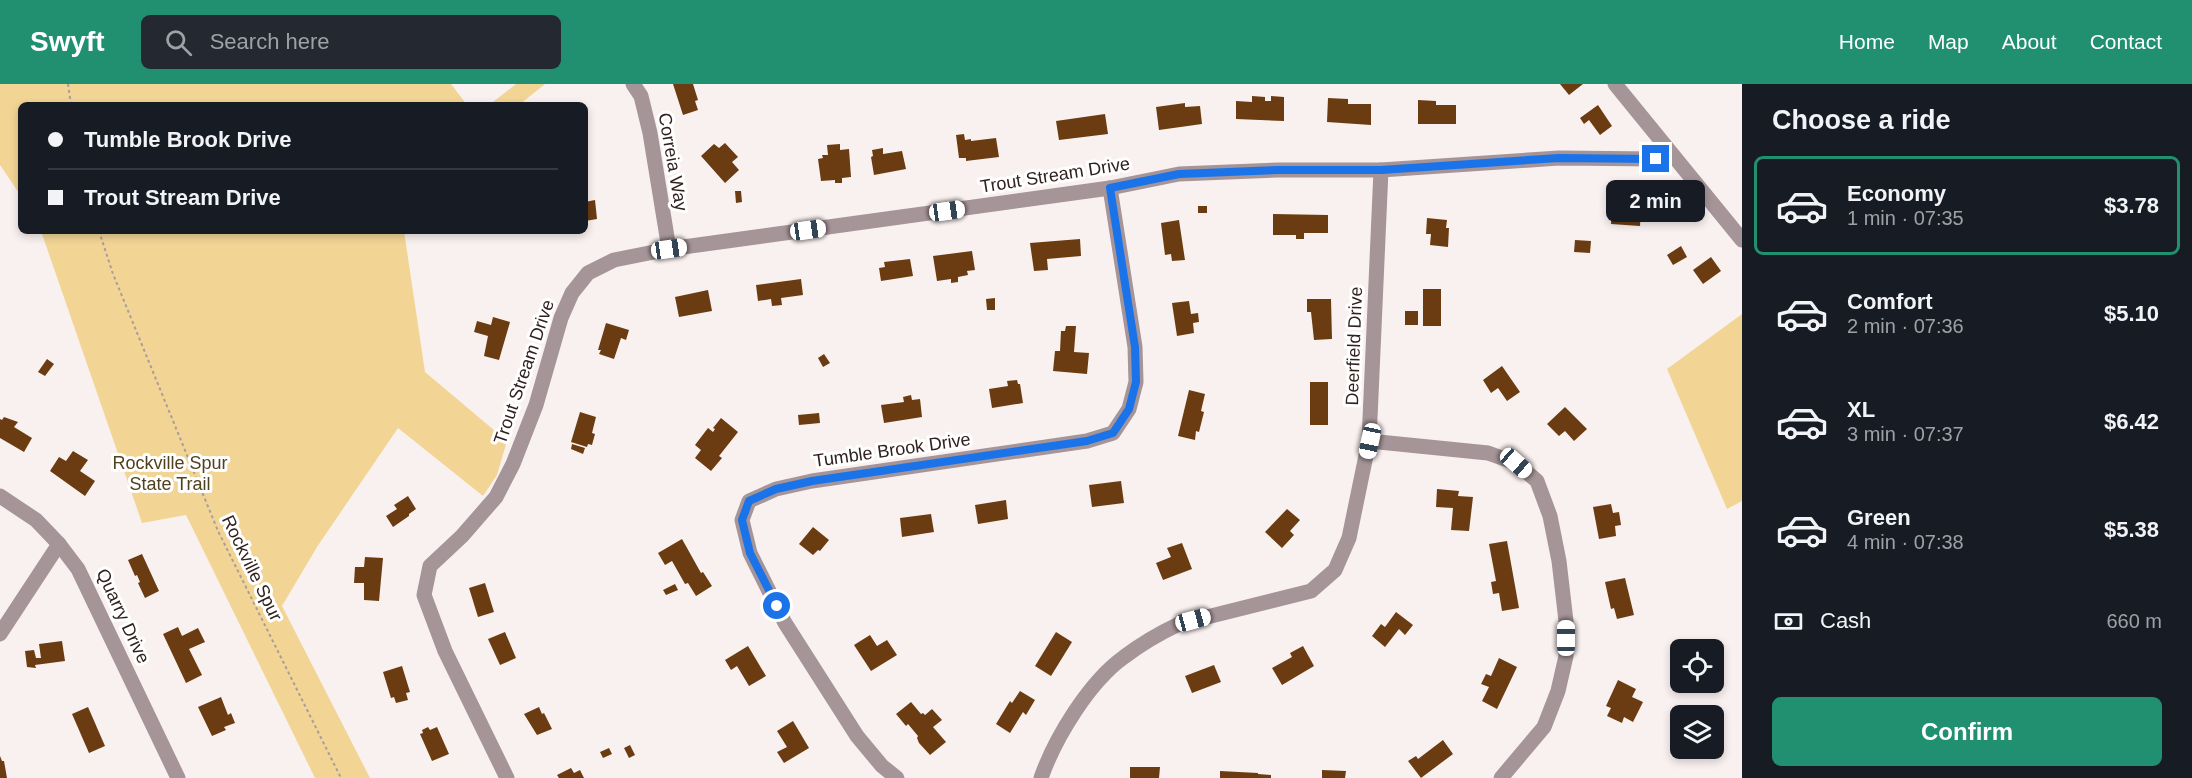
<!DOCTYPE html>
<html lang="en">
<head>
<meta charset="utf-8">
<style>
	body { margin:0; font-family:Arial,sans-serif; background:#242831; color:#f1f3f6; height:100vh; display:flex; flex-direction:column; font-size:22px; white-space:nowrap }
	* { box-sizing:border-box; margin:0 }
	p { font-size:20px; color:#9ea1a6 }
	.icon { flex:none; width:33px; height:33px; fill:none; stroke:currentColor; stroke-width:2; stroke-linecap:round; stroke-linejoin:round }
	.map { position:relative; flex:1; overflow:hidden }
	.details { display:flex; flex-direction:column; background:#171b24; width:450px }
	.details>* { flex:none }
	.hud { position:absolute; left:18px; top:18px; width:570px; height:132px; border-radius:9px; box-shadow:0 3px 9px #0003; display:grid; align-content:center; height:132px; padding:0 30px; background:#171b24 }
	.tools { position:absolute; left:1670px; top:555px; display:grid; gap:12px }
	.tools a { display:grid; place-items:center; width:54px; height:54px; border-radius:9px; background:#171b24; box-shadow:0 3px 9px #0003; font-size:30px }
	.end { position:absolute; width:27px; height:27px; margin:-14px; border:8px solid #1a73e8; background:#fff; box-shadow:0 0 0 3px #fff }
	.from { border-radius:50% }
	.bubble { position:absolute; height:42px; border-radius:9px; background:#171b24; box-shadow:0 3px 9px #0003; font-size:20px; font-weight:700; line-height:42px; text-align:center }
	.car { position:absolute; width:18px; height:36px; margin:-18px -9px; border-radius:8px; box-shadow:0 0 4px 2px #0007; background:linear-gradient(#fff 24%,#345 0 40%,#fff 0 76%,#345 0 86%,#fff 0) }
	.hud b { display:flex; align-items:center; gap:21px; height:57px; font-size:22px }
	.hud b+b { border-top:2px solid #363941 }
	.hud i { width:15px; height:15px; background:#f1f3f6 }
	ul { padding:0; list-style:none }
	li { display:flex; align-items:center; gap:18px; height:99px; margin:0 12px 9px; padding:0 18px; border:3px solid transparent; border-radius:9px }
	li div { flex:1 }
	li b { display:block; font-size:22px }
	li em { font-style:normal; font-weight:700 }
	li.selected { border-color:#219070 }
	li>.icon { width:54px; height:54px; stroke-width:1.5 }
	h2 { padding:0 30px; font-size:27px; line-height:72px }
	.pay { display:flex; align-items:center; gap:15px; height:66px; padding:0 30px; font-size:22px }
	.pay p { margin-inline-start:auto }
	.button { display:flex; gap:12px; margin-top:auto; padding:12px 30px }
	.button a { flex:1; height:69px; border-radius:9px; background:#219070; color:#fff; font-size:24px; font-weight:700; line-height:69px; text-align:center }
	header { display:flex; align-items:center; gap:36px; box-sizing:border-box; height:84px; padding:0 30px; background:#219070; color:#fff }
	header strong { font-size:28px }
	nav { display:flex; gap:33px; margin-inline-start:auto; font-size:21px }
	.search { width:420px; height:54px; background:#242831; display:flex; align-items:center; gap:15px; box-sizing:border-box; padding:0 21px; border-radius:9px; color:#9ea1a6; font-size:22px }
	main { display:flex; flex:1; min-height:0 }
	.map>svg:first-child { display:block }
</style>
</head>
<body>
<header>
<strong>Swyft</strong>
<div class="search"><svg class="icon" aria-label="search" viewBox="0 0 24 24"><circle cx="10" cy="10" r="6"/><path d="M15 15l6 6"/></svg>Search here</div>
<nav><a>Home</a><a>Map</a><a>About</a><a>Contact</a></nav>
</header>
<main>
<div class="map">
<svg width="1742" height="694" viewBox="0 0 1742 694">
	<rect width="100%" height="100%" fill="#f9f1ef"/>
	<g fill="#f2d595">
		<polygon points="0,0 451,0 467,21 21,21 21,112 0,81"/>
		<polygon points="516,0 545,0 519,21 489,21"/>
		<polygon points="41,147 404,147 425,288 507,357 497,391 483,412 398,344 317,463 282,522 370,694 315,694 186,431 142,439"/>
		<polygon points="1742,230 1742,417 1727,425 1667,285"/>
	</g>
	<g fill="#6b3c11">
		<polygon points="673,0 693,0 698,16 695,17 698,26 683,31"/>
		<polygon points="1560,0 1583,0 1569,11"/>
		<polygon points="1252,12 1265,13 1265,17 1271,17 1271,12 1284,13 1284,37 1236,35 1236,17 1252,18"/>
		<polygon points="1328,14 1348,15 1348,20 1371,20 1371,41 1327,38"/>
		<polygon points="1418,16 1436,17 1436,21 1456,21 1456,40 1418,40"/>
		<polygon points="1185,19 1185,23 1200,22 1202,40 1159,46 1156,23"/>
		<polygon points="1598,21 1612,42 1600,51 1589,36 1584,40 1580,34"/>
		<polygon points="1105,30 1108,50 1059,56 1056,37"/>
		<polygon points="964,50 965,56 971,55 971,57 996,54 999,73 966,77 966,74 959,74 956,51"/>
		<polygon points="725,59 738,73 732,78 739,86 725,99 701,72 714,60 719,64"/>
		<polygon points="840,60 840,66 849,65 851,93 842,94 842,99 835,99 835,96 821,97 818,75 823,74 822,71 828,71 827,61"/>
		<polygon points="883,64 883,70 902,67 906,85 874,91 871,73 873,72 872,66"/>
		<polygon points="735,107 741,107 742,118 736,119"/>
		<polygon points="595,116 597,135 585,137 585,118"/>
		<polygon points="1612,120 1641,122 1640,142 1611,140"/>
		<rect x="1198" y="122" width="9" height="7"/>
		<polygon points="1273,130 1328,131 1328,149 1304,149 1304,155 1296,155 1296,151 1273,151"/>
		<polygon points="1427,134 1447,136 1446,144 1449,144 1448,163 1430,161 1431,150 1426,150"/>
		<polygon points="1179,136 1185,176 1172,177 1171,170 1165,171 1161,139"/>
		<polygon points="1080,155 1081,172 1047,175 1048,186 1034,187 1030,159"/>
		<polygon points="1575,156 1591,157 1590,169 1574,168"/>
		<polygon points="1681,162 1687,173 1673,181 1667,171"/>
		<polygon points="972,167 975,186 967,187 968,191 958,193 958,198 951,199 951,195 937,197 933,172"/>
		<polygon points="1711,173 1721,187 1703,200 1693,186"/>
		<polygon points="910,175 913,192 881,197 879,184 885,183 884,178"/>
		<polygon points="801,195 803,211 781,214 782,221 772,222 771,215 758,217 756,201"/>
		<rect x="1423" y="205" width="18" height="37"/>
		<polygon points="708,206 712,227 679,233 675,213"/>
		<polygon points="995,214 995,226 987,226 986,215"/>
		<polygon points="1307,215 1331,215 1332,255 1314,256 1311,228 1307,228"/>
		<polygon points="1189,217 1191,230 1198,229 1199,238 1193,239 1194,249 1177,252 1172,219"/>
		<rect x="1405" y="227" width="13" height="14"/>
		<polygon points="493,233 510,238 499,276 484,272 488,252 474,248 477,237 491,241"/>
		<polygon points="606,239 629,246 626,256 621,254 614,275 599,270 601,266 598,266"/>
		<polygon points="1066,242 1076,242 1074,268 1089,269 1087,290 1053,287 1055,267 1060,267 1061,247 1065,247"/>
		<polygon points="824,270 830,279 823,283 818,274"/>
		<polygon points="47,275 54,280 45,292 38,288"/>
		<polygon points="1502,282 1520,308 1507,317 1498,304 1491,309 1483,296"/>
		<polygon points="1017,296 1018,300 1020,300 1023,319 992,324 989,305 1008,302 1007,297"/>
		<rect x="1310" y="298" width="18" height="43"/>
		<polygon points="1189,306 1205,310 1201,327 1204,328 1199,348 1196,347 1195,356 1178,352"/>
		<polygon points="911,311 912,316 920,315 922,333 884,339 881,321 904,318 903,313"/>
		<polygon points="1565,323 1587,345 1574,357 1565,347 1559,352 1547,340"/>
		<polygon points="580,328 596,333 592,349 595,350 592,361 588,360 587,363 571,358"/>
		<polygon points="819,329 820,339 799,341 798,331"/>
		<polygon points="4,333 18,338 14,343 32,354 24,368 0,354 0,335 2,336"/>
		<polygon points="721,334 738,348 719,372 722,374 711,387 695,374 701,366 695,361 708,344 713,348 715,345 713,344"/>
		<polygon points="572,360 585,364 583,370 571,365"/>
		<polygon points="73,367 88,376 80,387 95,397 85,412 50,387 59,373 66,377"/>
		<polygon points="1121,397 1124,419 1092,423 1089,401"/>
		<polygon points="1437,405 1459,407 1458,412 1473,413 1469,447 1451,446 1453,424 1436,423"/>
		<polygon points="408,412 416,425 409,430 409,432 393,443 386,432 397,425 394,421"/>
		<polygon points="1006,416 1008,435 978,440 975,421"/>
		<polygon points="1611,420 1613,429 1619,428 1621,441 1615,442 1616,452 1599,455 1593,423"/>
		<polygon points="1287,425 1300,436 1290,447 1294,451 1282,464 1265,448"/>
		<polygon points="931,430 934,448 902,453 900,434"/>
		<polygon points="813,443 829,456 820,467 818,466 813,471 799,460"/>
		<polygon points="682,455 701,489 703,488 712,502 696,512 688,499 685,500 672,477 665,481 658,469"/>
		<polygon points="1507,457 1519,524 1502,527 1499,509 1493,510 1491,498 1496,497 1489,460"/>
		<polygon points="1182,459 1192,485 1163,496 1156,479 1171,473 1167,464"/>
		<polygon points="142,470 159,507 145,514 138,499 140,498 137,491 135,492 128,476"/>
		<polygon points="365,473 383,474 379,517 364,516 364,499 354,499 355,483 364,483"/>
		<polygon points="1625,494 1634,531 1617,535 1614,524 1611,525 1605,498"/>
		<polygon points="485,499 494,528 478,533 469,504"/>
		<polygon points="675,500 678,506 666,511 663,506"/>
		<polygon points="1396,528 1413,541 1405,551 1399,545 1385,563 1372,552 1381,540 1385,543"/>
		<polygon points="178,543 182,552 198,544 205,558 189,565 202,591 186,599 163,550"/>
		<polygon points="505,548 516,574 500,581 488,555"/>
		<polygon points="1056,548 1072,558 1051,592 1035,582"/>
		<polygon points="870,551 877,562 887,556 897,571 871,587 854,561"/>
		<polygon points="62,557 65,577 35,581 36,584 27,583 25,567 34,566 36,574 41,574 39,560"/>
		<polygon points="748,562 766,592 749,602 737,582 731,586 725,576"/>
		<polygon points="1303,562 1314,582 1282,601 1272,584 1292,573 1290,569"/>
		<polygon points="1499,574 1517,583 1497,625 1482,617 1489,603 1481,600 1486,590 1491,592"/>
		<polygon points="1214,581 1221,598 1192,609 1185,592"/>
		<polygon points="402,582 410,608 406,609 408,616 396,619 394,613 391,614 383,588"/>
		<polygon points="1618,596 1636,605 1632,613 1643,618 1633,638 1624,633 1622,639 1607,632 1611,624 1606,622"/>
		<polygon points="1020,607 1035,616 1026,631 1023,628 1010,649 996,640 1010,617 1012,619"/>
		<polygon points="221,613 228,631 231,629 235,639 224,643 226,646 212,652 198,623"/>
		<polygon points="911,618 921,630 923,629 925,631 932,625 942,636 933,643 946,658 930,671 919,659 917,654 918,652 908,640 906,642 896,630"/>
		<polygon points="88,623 105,662 89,669 72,630"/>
		<polygon points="539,623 542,630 544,629 552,645 537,651 524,630"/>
		<polygon points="793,637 809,664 784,679 777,668 787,663 777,647"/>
		<polygon points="428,643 430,646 437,643 449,670 432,677 420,650 423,649 422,646"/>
		<polygon points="1443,656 1453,670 1421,694 1408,677 1416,672 1418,675"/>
		<polygon points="630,661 635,671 629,674 624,664"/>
		<polygon points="609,664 612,670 603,674 600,668"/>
		<polygon points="0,672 2,677 4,677 7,694 0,694"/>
		<polygon points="1130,683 1160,683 1159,694 1130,694"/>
		<polygon points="571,684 574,689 580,686 584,694 559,694 557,691"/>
		<polygon points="1322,686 1346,687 1345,694 1322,694"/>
		<polygon points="1220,687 1258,689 1258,690 1271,691 1271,694 1220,694"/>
	</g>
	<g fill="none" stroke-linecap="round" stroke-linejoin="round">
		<g stroke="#a89d9b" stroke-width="2" stroke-dasharray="3 3" stroke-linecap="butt">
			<polyline points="68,0 71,21"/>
			<polyline points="99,147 113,190 218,447 341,694"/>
		</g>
		<g stroke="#a59498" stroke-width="15">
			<polyline points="633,0 641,12 650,49 669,165"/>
			<polyline points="1615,0 1742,156"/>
			<polyline points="1369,357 1488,369 1516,379 1537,397 1550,432 1559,477 1566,537 1566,572 1558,607 1544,643 1501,694"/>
			<polyline points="0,412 36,436 59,460 78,485 178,694"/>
			<polyline points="0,550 59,460"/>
			<polyline points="507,694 445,567 424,511 430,482 462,452 496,413 513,380 536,321 561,234 572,209 588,189 614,176 669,165 1110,104 1179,90 1278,86 1381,86 1559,74 1656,75 1670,69"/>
			<polyline points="897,694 882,682 857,652 785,539 750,469 742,436 749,417 776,405 812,397 1087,357 1113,349 1129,325 1136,298 1135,263 1110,104"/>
			<path d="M1041,694C1055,654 1089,598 1124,573C1141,560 1160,549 1179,540L1311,507L1335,486L1349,454L1369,357L1381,86"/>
		</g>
	</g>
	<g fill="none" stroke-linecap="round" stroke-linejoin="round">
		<polyline stroke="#1a73e8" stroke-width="8" points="777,522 750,469 742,436 749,417 776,405 812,397 1087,357 1113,349 1129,325 1136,298 1135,263 1110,104 1179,90 1278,86 1381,86 1559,74 1656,75"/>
	</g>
	<g text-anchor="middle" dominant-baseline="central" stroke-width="6" stroke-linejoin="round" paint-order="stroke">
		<g font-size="18" fill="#30211f" stroke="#fff">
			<text transform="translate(673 78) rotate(80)">Correia Way</text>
			<text transform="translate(1055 91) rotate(-9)">Trout Stream Drive</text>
			<text transform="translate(1354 262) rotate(-88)">Deerfield Drive</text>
			<text transform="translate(524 288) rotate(-71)">Trout Stream Drive</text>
			<text transform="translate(892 366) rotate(-8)">Tumble Brook Drive</text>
			<text transform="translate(252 484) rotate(64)">Rockville Spur</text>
			<text transform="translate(123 532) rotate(65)">Quarry Drive</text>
		</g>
		<g font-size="18" fill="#51421f" stroke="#fff">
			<text x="170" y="379">Rockville Spur<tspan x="170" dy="21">State Trail</tspan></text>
		</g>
	</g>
</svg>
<div class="tools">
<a><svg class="icon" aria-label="locate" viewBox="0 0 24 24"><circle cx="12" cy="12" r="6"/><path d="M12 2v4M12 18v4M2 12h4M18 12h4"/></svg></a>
<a><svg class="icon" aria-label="layers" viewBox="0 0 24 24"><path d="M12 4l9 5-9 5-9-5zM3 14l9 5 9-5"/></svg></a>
</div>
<i class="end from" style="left:777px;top:522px"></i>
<i class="end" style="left:1656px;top:75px"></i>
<div class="bubble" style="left:1606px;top:96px;width:99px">2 min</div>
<i class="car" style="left:947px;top:127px;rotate:82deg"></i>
<i class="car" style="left:808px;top:146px;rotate:82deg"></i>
<i class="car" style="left:669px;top:165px;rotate:82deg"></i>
<i class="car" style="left:1370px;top:357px;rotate:192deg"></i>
<i class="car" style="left:1516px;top:379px;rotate:131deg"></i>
<i class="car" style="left:1193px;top:536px;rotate:75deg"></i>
<i class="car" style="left:1566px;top:554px;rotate:0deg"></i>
<div class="hud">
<b><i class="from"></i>Tumble Brook Drive</b>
<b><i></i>Trout Stream Drive</b>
</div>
</div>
<section class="details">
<h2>Choose a ride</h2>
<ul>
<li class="selected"><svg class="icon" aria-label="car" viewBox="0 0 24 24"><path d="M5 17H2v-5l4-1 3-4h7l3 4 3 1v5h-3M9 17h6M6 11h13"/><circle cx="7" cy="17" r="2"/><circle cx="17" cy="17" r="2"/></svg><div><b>Economy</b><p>1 min · 07:35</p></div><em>$3.78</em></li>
<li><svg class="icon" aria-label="car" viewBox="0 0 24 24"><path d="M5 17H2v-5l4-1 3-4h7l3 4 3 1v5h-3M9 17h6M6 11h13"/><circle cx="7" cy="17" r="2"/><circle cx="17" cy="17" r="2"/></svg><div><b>Comfort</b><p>2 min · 07:36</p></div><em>$5.10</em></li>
<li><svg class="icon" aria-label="car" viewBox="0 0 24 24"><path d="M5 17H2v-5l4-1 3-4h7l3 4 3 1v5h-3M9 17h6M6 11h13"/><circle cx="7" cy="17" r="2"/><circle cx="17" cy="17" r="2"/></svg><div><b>XL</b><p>3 min · 07:37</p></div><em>$6.42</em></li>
<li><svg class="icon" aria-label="car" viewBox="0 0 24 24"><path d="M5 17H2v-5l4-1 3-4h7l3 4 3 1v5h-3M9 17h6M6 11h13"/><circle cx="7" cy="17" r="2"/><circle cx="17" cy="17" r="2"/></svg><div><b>Green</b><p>4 min · 07:38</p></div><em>$5.38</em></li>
</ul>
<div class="pay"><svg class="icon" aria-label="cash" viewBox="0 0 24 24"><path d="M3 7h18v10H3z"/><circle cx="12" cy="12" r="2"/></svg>Cash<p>660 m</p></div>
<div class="button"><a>Confirm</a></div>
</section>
</main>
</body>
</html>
